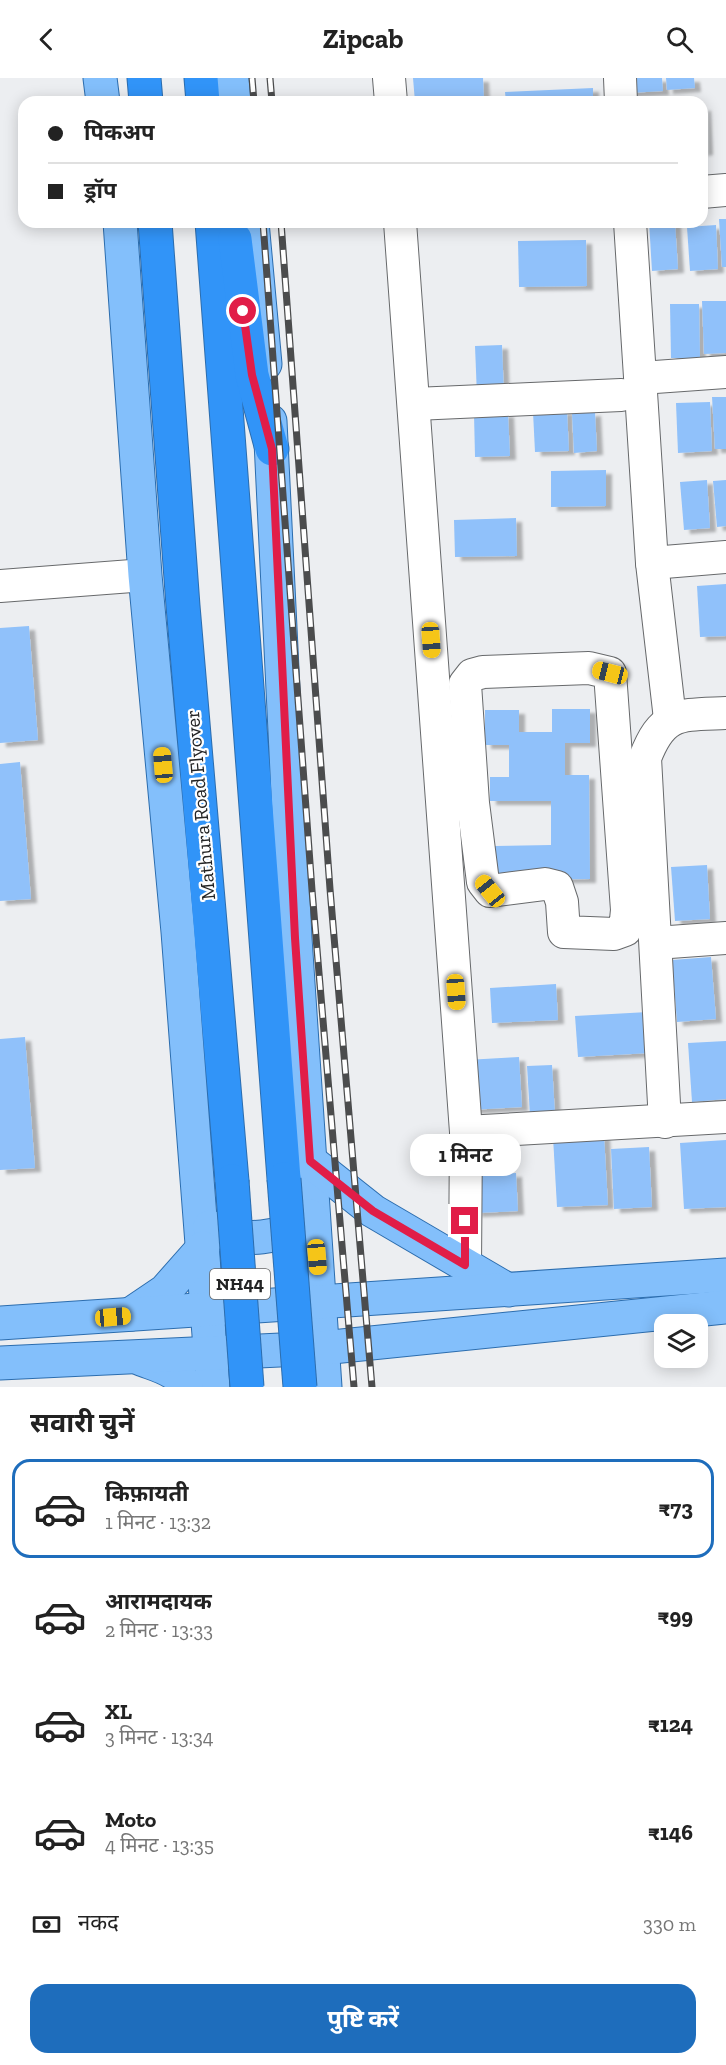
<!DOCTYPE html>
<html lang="hi">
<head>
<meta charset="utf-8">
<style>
	body { margin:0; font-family:"Zilla Slab","Noto Sans Devanagari",serif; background:#f6f6f6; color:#222; height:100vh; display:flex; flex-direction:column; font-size:22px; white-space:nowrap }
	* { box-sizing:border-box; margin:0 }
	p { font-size:20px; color:#767676 }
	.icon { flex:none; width:33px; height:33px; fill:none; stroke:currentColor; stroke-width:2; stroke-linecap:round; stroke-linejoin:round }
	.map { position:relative; height:1309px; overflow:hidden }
	.drawer { display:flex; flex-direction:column; background:#fff; flex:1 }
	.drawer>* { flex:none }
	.top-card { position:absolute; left:18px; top:18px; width:690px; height:132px; border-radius:18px; box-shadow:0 3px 15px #0003; display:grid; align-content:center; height:132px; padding:0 30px; background:#fff }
	.tools { position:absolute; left:654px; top:1236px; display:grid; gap:12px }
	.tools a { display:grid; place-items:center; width:54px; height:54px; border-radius:12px; background:#fff; box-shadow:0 3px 15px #0003; font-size:30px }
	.end { position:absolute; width:27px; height:27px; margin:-14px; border:8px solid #e11d48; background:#fff; box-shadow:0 0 0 3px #fff }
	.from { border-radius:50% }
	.bubble { position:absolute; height:42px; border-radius:18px; background:#fff; box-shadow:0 3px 15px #0003; font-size:20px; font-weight:700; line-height:42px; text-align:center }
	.car { position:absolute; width:18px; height:36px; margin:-18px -9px; border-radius:8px; box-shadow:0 0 4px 2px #0007; background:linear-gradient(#f5c518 24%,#345 0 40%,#f5c518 0 76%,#345 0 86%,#f5c518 0) }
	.top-card b { display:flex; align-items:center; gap:21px; height:57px; font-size:22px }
	.top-card b+b { border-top:2px solid #e0e0e0 }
	.top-card i { width:15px; height:15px; background:#222 }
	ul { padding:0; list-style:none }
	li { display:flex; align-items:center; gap:18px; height:99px; margin:0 12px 9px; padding:0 18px; border:3px solid transparent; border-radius:18px }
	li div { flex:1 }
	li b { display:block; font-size:22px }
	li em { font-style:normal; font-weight:700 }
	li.selected { border-color:#1e6dbc }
	li>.icon { width:54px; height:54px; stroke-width:1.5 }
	h2 { padding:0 30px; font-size:27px; line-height:72px }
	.pay { display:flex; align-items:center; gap:15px; height:66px; padding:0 30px; font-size:22px }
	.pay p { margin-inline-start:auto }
	.primary-button { display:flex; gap:12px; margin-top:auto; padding:12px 30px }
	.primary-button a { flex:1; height:69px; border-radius:18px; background:#1e6dbc; color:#fff; font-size:24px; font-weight:700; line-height:69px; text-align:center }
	header { display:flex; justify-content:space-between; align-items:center; height:78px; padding:0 30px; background:#fff; font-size:27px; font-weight:700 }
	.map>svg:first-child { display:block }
</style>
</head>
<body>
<header><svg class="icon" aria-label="back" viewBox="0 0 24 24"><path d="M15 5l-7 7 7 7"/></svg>Zipcab<svg class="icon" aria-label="search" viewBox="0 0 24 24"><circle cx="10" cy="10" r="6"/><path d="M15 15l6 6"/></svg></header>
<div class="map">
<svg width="726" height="1309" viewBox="0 0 726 1309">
	<defs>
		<filter id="shadow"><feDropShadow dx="6" dy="4" stdDeviation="1.5" flood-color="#0004"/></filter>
	</defs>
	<rect width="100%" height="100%" fill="#eceef1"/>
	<g fill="#90c1fa" filter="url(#shadow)">
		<polygon points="413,0 483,0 484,22 415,24"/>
		<polygon points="629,0 662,0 663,13 629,15"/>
		<polygon points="666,0 694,0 695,10 667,12"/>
		<polygon points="593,10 593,24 506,24 505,14"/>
		<polygon points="702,29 705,29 707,73 702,74"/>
		<polygon points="719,141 726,141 726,189 722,189"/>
		<polygon points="649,144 675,144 678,191 652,193"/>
		<polygon points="716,147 718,191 690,193 687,149"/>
		<polygon points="586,162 587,208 519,209 518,163"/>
		<polygon points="702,223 726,223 726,275 704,276"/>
		<polygon points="670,226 699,226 700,280 671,280"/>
		<polygon points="502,267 504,317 477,318 475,268"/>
		<polygon points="712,319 726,319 726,371 715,371"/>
		<polygon points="710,324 712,373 678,375 676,325"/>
		<polygon points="567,332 569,373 535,374 533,334"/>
		<polygon points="595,334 597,373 574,375 572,336"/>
		<polygon points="508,335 510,378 475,379 474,336"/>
		<polygon points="606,392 606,428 551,429 551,393"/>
		<polygon points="707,402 710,450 684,452 680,404"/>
		<polygon points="726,402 726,448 717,449 713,403"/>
		<polygon points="516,440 517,478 455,479 454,442"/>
		<polygon points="726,506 726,558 700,559 697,508"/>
		<polygon points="29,548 38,662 0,665 0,550"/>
		<polygon points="552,631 590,631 590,665 565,665 565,697 589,697 590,801 495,802 495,768 551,767 551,723 490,723 490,699 509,699 509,667 485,667 485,632 519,632 519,654 552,654"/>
		<polygon points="20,684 31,821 0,823 0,686"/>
		<polygon points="707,787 710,841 675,843 671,789"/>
		<polygon points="711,879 716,941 677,944 672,882"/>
		<polygon points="556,906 558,942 492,945 490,910"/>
		<polygon points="648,934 650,975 578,979 575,938"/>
		<polygon points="25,959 35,1090 0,1092 0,961"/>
		<polygon points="726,963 726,1021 692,1024 688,965"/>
		<polygon points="519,979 522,1029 469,1032 466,982"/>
		<polygon points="552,987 555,1036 530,1038 527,988"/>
		<polygon points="604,1057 608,1127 557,1129 553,1059"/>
		<polygon points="726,1062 726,1129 684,1131 680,1065"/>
		<polygon points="649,1069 652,1129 614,1131 611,1071"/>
		<polygon points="516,1095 518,1133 476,1135 474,1097"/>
	</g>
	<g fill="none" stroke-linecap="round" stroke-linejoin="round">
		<g stroke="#67696b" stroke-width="34">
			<g id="minor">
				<polyline points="389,0 391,24"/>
				<polyline points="620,0 621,24"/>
				<polyline points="702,114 726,112"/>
				<polyline points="400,144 466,1054 465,1187"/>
				<polyline points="630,144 652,485 670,641"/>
				<polyline points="641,300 726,294"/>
				<polyline points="415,326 621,317"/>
				<polyline points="652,485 726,479"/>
				<polyline points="0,508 145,497"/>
				<polyline points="443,727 473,725 483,804 490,813 545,806 557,809 562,824 564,854 614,856 625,852 627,832 610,595 589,590 483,594 472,597 465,606 473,725"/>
				<polyline points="656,865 726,860"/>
				<path d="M665,1044L645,680C663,633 680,637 726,635"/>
				<polyline points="466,1054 726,1039"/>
			</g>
		</g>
		<g stroke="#2c6dae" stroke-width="35">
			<g id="major">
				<polyline points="100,0 103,24"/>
				<polyline points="232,0 234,24"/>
				<polyline points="120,144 145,497 178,854 213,1309"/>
				<polyline points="252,144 265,286"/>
				<polyline points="270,343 295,860 325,1309"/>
				<polyline points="310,1083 373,1133 508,1212"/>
				<path d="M210,1149C244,1166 282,1162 310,1138"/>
				<polyline points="131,1236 165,1213 203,1170"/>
				<polyline points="0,1245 726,1197"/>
				<path d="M141,1281C156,1287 180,1292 186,1309"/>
				<polyline points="0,1285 322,1270 726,1229"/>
			</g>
		</g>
		<g stroke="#2c6dae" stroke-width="35">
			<g id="highway">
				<polyline points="144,0 146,24"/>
				<polyline points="201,0 203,24"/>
				<polyline points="155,144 183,528 232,1103"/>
				<polyline points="212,144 284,1101"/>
				<polyline points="235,161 252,297 272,371"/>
			</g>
		</g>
		<use href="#minor" stroke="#fff" stroke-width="32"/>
		<use href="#major" stroke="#83bffb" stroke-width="33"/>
		<use href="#highway" stroke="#3194f8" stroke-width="33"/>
		<g stroke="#4b4c4d" stroke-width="7">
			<g id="rail">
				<polyline points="252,0 254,24"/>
				<polyline points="270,0 272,24"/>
				<polyline points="263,144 312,812 354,1309"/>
				<polyline points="281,144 330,811 372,1309"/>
			</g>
		</g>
		<use href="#rail" stroke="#fff" stroke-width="4.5" stroke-dasharray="14" stroke-linecap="butt"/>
		<g stroke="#2c6dae" stroke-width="35" stroke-linecap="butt">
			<g id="highway-bridge">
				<polyline points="284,1101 300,1309"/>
				<polyline points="232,1103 247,1309"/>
			</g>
		</g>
		<use href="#highway-bridge" stroke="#3194f8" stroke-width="33"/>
	</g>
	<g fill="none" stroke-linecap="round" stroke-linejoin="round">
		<polyline stroke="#e11d48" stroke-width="8" points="243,233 252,297 272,371 295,860 310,1083 373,1133 465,1187 465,1143"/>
	</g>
	<g text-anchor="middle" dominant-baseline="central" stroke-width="4.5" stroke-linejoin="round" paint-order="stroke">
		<rect fill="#fff" stroke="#656666" stroke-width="1.5" x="210" y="1191" width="60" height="30" rx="4.5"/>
		<g font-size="18" font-weight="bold" fill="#232425">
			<text x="240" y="1206">NH44</text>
		</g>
		<g font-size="20" fill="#232425" stroke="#fff">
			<text transform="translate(200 727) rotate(-95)">Mathura Road Flyover</text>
		</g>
	</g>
</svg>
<div class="tools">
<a><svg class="icon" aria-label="layers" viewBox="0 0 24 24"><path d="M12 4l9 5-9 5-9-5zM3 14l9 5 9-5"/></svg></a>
</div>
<i class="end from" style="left:243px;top:233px"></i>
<i class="end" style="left:465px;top:1143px"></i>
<div class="bubble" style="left:410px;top:1056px;width:111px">1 मिनट</div>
<i class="car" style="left:431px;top:562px;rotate:176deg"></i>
<i class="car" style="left:610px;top:595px;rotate:284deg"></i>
<i class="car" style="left:163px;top:687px;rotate:355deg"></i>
<i class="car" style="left:490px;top:813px;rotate:321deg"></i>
<i class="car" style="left:456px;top:914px;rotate:176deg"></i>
<i class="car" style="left:317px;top:1179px;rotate:175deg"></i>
<i class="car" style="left:113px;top:1239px;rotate:85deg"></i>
<div class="top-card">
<b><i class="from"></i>पिकअप</b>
<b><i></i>ड्रॉप</b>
</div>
</div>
<section class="drawer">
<h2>सवारी चुनें</h2>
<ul>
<li class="selected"><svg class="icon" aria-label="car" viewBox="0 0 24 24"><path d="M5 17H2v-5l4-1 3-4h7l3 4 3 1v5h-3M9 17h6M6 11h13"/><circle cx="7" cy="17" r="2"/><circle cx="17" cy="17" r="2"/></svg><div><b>किफ़ायती</b><p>1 मिनट · 13:32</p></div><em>₹73</em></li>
<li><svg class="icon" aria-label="car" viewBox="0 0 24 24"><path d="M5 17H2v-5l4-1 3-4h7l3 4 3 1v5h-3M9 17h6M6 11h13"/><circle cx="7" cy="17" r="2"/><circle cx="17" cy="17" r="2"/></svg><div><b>आरामदायक</b><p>2 मिनट · 13:33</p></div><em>₹99</em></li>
<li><svg class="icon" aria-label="car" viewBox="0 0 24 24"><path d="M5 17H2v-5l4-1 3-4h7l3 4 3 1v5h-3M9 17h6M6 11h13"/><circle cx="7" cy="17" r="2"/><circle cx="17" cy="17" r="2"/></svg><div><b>XL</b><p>3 मिनट · 13:34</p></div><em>₹124</em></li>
<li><svg class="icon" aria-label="car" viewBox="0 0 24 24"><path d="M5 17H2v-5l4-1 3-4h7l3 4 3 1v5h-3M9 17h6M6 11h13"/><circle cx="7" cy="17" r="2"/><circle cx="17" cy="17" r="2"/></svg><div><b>Moto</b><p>4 मिनट · 13:35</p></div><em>₹146</em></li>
</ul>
<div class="pay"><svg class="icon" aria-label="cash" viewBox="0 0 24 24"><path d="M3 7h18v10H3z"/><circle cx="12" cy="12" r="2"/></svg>नकद<p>330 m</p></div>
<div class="primary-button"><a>पुष्टि करें</a></div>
</section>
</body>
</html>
